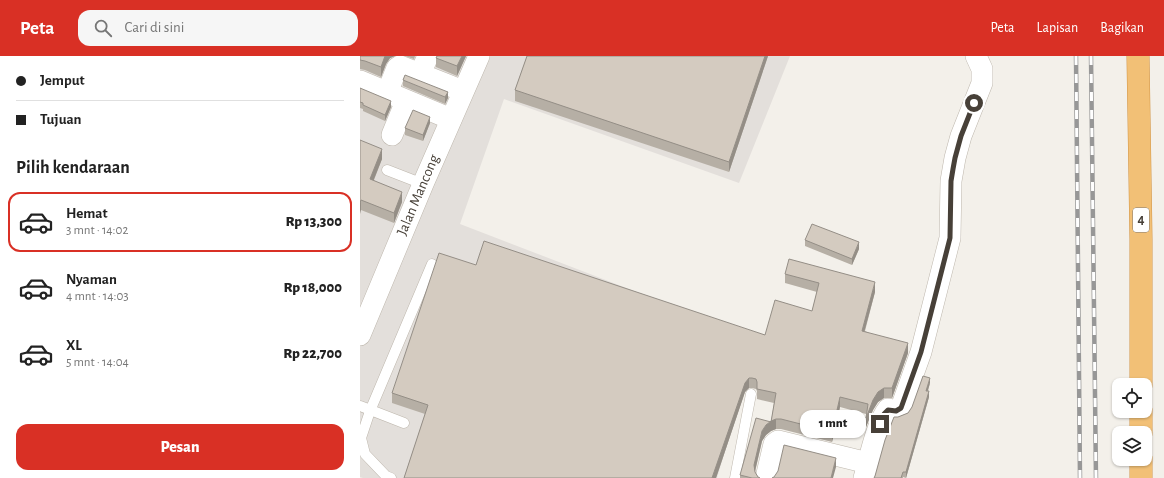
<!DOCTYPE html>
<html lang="id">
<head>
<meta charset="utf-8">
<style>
	body { margin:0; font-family:"Alegreya Sans",sans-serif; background:#f6f6f6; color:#222; height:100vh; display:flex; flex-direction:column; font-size:15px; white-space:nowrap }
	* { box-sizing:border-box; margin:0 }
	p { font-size:13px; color:#767676 }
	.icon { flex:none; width:22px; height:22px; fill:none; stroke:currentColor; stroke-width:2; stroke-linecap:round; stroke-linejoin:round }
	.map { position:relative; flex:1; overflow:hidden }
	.details { display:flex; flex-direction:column; background:#fff; width:360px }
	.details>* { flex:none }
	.banner { display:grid; align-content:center; height:88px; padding:0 16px; background:#fff }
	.fabs { position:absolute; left:752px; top:322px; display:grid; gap:8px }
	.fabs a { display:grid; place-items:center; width:40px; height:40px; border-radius:8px; background:#fff; box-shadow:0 1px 3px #0004; font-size:20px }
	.end { position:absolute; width:18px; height:18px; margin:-9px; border:5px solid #474038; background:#fff; box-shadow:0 0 0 2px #fff }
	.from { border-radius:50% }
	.bubble { position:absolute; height:28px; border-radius:12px; background:#fff; box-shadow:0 1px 3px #0004; font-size:13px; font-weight:800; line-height:28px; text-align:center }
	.banner b { display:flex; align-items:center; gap:14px; height:38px; font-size:15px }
	.banner b+b { border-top:1px solid #e0e0e0 }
	.banner i { width:10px; height:10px; background:#222 }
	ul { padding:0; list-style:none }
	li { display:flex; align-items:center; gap:12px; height:60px; margin:0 8px 6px; padding:0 8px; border:2px solid transparent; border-radius:12px }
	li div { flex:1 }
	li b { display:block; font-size:15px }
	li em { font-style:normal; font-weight:800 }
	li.selected { border-color:#d93025 }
	li>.icon { width:36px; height:36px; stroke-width:1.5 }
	h2 { padding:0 16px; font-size:18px; line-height:48px }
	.primary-button { display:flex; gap:8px; margin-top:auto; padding:8px 16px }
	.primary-button a { flex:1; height:46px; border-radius:12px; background:#d93025; color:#fff; font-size:16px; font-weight:800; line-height:46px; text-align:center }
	header { display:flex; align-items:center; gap:24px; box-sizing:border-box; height:56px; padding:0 20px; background:#d93025; color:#fff }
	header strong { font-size:19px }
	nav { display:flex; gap:22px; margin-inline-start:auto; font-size:14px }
	.search { width:280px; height:36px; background:#f6f6f6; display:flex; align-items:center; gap:10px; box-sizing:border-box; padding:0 14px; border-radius:12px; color:#767676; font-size:15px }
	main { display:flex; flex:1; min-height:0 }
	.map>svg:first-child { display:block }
</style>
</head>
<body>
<header>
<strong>Peta</strong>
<div class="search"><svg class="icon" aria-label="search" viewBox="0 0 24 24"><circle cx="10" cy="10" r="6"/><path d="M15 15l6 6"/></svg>Cari di sini</div>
<nav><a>Peta</a><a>Lapisan</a><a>Bagikan</a></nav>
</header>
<main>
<section class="details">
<div class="banner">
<b><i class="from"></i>Jemput</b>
<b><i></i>Tujuan</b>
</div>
<h2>Pilih kendaraan</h2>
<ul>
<li class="selected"><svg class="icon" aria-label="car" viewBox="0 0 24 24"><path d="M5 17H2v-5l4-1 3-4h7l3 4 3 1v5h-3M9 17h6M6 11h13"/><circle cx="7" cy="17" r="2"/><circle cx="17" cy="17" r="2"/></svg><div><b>Hemat</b><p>3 mnt · 14:02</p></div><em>Rp 13,300</em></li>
<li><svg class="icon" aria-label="car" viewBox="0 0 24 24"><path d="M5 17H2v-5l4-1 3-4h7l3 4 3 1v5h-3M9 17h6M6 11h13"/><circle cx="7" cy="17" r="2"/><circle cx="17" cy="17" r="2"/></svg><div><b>Nyaman</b><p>4 mnt · 14:03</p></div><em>Rp 18,000</em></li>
<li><svg class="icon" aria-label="car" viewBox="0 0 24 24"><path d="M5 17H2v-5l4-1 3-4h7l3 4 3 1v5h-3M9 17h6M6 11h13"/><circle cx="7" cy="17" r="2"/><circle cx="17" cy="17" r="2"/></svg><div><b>XL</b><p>5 mnt · 14:04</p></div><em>Rp 22,700</em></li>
</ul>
<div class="primary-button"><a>Pesan</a></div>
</section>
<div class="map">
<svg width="804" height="422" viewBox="0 0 804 422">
	<rect width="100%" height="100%" fill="#f3f0ea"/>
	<polygon fill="#e3dfdb" points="0,0 430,0 379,127 144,43 100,168 399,283 357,422 3,422 0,421"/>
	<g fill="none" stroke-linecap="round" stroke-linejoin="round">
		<g stroke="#beb7ad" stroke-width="11">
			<g id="lane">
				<polyline points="27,114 63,128"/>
				<polyline points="0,350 44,367"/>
				<polyline points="31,422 26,420 5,398 1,382 10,355 72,208"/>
				<polyline points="375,422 391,338"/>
			</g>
		</g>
		<g stroke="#beb7ad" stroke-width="22">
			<g id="street">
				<polyline points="60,18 68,0"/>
				<polyline points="0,25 91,63"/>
				<polyline points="27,37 37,12 40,10 103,35"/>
				<polyline points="32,79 46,45"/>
				<polyline points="0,279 63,128 119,0"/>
				<polyline points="406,422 414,388 418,385 508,407"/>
				<path d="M504,422C509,405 517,366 528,353L536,355L541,352L561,296L590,182L591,125L595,102L601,80L622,27V13L616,0"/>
			</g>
		</g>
		<g stroke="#d19446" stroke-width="23">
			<g id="highway">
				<polyline points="778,0 781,183 781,329"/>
				<polyline points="781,377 781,355"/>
				<polyline points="781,422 781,403"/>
			</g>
		</g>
		<use href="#lane" stroke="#fff" stroke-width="10"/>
		<use href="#street" stroke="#fff" stroke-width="21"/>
		<use href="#highway" stroke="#f2c076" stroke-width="22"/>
		<g stroke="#979797" stroke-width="4.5">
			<g id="rail">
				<polyline points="716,0 720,422"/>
				<polyline points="731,0 736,422"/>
			</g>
		</g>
		<use href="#rail" stroke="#fff" stroke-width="3" stroke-dasharray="9" stroke-linecap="butt"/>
	</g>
	<g fill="#b6afa5">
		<polygon points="0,0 35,0 30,2 26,8 21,21 5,14 0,13"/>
		<polygon points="45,0 55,0 54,3"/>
		<polygon points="77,0 106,0 97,20 76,11 76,2"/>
		<polygon points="167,0 408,0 369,116 155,45 155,34"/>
		<polygon points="43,24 88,42 85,48 43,30"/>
		<polygon points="0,32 31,51 25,65 3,55 3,53 0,52"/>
		<polygon points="70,67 63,85 45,79 45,72"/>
		<polygon points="0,84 22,103 14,124 42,146 34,167 1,154"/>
		<polygon points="445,184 499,193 492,209 445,190"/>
		<polygon points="116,209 405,279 452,255 457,236 425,227 425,218 515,236 505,275 548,297 532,342 524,342 518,346 513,354 506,371 506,358 480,351 472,386 421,373 416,373 411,375 406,379 402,385 395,416 398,421 400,422 380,422 380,419 411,366 414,347 397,343 397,335 396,333 392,332 389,332 385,336 356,422 44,422 65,358 32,347 32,337"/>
		<polygon points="570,327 568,335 569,341 546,422 543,421 543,422 514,422 538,361 548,357"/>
	</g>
	<g fill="#948e86">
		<polygon points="25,0 35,0 30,2 26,8 21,21 21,11"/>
		<polygon points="102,0 106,0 97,20 97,10"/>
		<polygon points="405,0 408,0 369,116 369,106"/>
		<polygon points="88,36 88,42 85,48 85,41"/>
		<polygon points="31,45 31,51 25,65 25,59"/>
		<polygon points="70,61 70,67 63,85 63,79"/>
		<polygon points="22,93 22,103 10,133 10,123"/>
		<polygon points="42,136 42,146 34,167 34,157"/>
		<polygon points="1,144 1,154 0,158 0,147"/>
		<polygon points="499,186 499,193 492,209 492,203"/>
		<polygon points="515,226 515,236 502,284 502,275"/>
		<polygon points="548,287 548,297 532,342 532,332"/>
		<polygon points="389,322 389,332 385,336 356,422 352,422 385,327"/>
		<polygon points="570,322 570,327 566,340 566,335"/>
		<polygon points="524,332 524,342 518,346 513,354 506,371 506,362 513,344 518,336"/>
		<polygon points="569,335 569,341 546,422 546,416"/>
		<polygon points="480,341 480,351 472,386 472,376"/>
		<polygon points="416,363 416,373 411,375 406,379 402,385 394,419 394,409 402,375 406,369 411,365"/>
		<polygon points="476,402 476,411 473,422 471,422"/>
	</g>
	<g fill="#d4cbc0" stroke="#948e86">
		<polygon points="0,0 25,0 21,11 5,5 0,4"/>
		<polygon points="77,0 102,0 97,10 76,2"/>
		<polygon points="167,0 405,0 369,106 155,34"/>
		<polygon points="45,19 88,36 85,41 43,24"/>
		<polygon points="0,32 31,45 25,59 3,49 3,47 0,46"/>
		<polygon points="53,54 70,61 63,79 45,72"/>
		<polygon points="0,84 22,93 10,123 42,136 34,157 1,144 0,147"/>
		<polygon points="452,168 499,186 492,203 445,184"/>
		<polygon points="124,185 405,279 415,244 452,255 459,227 425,218 429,203 515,226 502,275 548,287 532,332 524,332 518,336 513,344 506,362 508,348 480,341 472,376 421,363 416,363 411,365 406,369 402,375 394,409 395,416 398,421 400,422 392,422 380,419 396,362 411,366 416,337 397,333 397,326 396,323 392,322 389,322 385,327 352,422 44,422 68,349 32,337 79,197 116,209"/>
		<polygon points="563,320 570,322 566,335 569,335 546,416 543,416 541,422 514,422 515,420 525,384 534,361 538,361 548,357 552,351"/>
		<polygon points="424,389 476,402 471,422 412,422 414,421 418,415"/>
	</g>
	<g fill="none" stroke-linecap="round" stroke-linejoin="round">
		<polyline stroke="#474038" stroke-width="5" points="520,368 524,358 528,354 536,355 541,352 561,296 590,182 591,125 593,113 595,102 601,80 614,47"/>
	</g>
	<g text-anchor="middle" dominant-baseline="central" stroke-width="3" stroke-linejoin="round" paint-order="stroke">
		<rect fill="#fff" stroke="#7e7974" stroke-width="1" x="773" y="152" width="16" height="24" rx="3"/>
		<g font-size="14" font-weight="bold" fill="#474038">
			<text x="781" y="164">4</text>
		</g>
		<g font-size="15" fill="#474038" stroke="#fff">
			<text transform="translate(58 139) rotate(-67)">Jalan Mancong</text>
		</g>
	</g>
</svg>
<div class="fabs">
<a><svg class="icon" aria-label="locate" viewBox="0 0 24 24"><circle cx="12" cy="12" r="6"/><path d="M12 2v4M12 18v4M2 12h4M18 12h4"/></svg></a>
<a><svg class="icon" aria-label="layers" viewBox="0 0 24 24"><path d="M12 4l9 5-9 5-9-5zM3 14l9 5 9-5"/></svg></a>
</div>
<i class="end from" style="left:614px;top:47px"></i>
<i class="end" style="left:520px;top:368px"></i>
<div class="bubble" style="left:440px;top:354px;width:66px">1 mnt</div>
</div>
</main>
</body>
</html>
